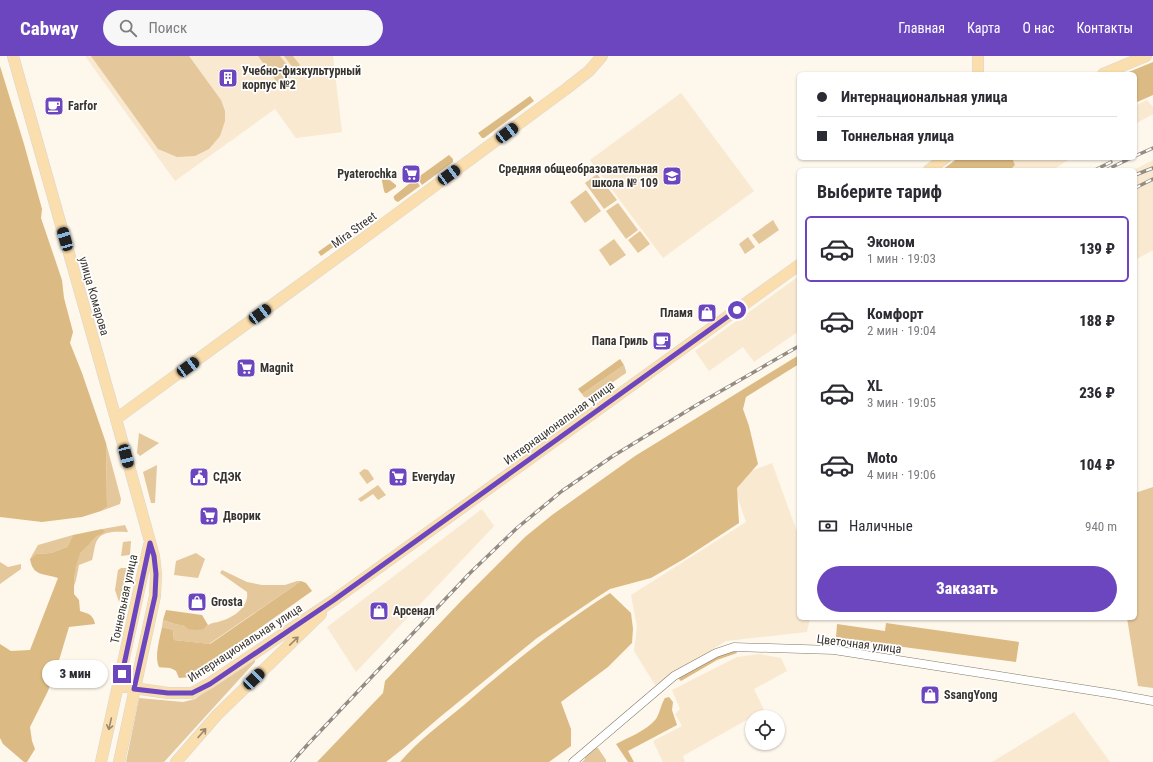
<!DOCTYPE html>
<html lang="ru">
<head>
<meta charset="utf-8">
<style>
	body { margin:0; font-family:"Roboto Condensed",sans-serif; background:#f7f7f7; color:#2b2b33; height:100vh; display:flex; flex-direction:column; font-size:15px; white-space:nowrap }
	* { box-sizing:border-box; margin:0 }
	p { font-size:13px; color:#7c7c81 }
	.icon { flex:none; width:22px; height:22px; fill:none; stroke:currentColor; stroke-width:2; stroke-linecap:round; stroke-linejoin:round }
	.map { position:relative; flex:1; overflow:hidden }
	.details { position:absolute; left:797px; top:112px; width:340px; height:452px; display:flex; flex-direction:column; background:#fff; border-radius:6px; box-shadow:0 1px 3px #0004 }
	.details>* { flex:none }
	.banner { position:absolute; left:797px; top:16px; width:340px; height:88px; border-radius:6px; box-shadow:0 1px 3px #0004; display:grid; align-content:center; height:88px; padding:0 20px; background:#fff }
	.controls { position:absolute; left:745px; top:654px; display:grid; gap:8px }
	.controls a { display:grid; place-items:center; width:40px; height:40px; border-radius:50%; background:#fff; box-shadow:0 1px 3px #0004; font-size:20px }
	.end { position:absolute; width:18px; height:18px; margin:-9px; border:5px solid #6c46bf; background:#fff; box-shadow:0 0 0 2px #fff }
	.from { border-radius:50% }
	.bubble { position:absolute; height:28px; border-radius:14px; background:#fff; box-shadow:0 1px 3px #0004; font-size:13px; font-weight:800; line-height:28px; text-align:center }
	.car { position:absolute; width:12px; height:24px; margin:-12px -6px; border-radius:5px; box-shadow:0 0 3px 1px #0007; background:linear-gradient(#222 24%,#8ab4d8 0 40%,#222 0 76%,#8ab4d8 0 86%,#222 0) }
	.banner b { display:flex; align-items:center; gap:14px; height:38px; font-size:15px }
	.banner b+b { border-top:1px solid #e1e1e2 }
	.banner i { width:10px; height:10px; background:#2b2b33 }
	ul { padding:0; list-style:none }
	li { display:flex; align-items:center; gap:12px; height:66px; margin:0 8px 6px; padding:0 12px; border:2px solid transparent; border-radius:6px }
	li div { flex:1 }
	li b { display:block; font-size:15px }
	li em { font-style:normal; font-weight:800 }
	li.current { border-color:#6c46bf }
	li>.icon { width:36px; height:36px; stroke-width:1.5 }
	h2 { padding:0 20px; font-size:18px; line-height:48px }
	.pay { display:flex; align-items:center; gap:10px; height:44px; padding:0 20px; font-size:15px }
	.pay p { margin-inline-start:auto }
	.cta { display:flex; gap:8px; margin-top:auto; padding:8px 20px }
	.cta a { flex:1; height:46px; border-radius:24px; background:#6c46bf; color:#fff; font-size:16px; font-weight:800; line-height:46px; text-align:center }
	header { display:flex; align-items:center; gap:24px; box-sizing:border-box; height:56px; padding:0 20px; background:#6c46bf; color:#fff }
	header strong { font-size:19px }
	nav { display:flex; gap:22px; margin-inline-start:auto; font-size:14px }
	.search { width:280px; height:36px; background:#f7f7f7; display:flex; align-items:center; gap:10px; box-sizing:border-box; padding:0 14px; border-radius:22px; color:#7c7c81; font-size:15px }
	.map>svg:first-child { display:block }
</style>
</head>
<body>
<header>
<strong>Cabway</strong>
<div class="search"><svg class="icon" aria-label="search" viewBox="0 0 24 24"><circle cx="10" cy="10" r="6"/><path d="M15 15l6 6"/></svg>Поиск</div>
<nav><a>Главная</a><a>Карта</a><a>О нас</a><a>Контакты</a></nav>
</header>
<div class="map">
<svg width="1153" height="706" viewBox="0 0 1153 706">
	<rect width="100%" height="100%" fill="#fef7ec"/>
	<g fill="#f9e9d0">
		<polygon points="85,0 333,0 342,76 296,82 275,53 175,125"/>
		<polygon points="681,37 754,135 663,202 590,104"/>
		<polygon points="1147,44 1153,51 1153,58 1135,68 1135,50"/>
		<polygon points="1012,102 1036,102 1037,104 1040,102 1071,102 1053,114 1010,114 1015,109"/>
		<polygon points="1153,104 1153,194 1137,203 1135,199 1135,114 1134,114"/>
		<polygon points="799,220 799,275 754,306 743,291 709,315 695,295"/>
		<polygon points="772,407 799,481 799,562 810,562 807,576 726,585 655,629 634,595 637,571 631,539 746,466 731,423"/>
		<polygon points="482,453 494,470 356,616 327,571"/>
		<polygon points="760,598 781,602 787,615 754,633 764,654 683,700 685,706 663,706 653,685 682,670 675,658 680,653 672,634 737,601"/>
		<polygon points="1074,656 1110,706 992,706"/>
	</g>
	<g fill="#e4c79a">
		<polygon points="91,0 189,0 221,44 225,55 225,65 220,80 209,93 195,100 177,101 158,93"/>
		<polygon points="258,0 280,0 294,18 279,29"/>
		<polygon points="284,0 293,0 300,9 294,13"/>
		<polygon points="597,118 617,144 604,153 585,127"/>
		<polygon points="586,134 601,155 585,167 570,146"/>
		<polygon points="618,147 638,174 626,183 606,155"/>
		<polygon points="773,164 779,174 759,188 752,179"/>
		<polygon points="640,175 650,188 638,197 628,184"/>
		<polygon points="748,181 755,191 745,198 739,188"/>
		<polygon points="614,183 626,199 610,210 599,194"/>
		<polygon points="624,309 626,315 626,317 590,342 584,341 582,338"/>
		<polygon points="139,377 159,387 140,400 137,397"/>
		<polygon points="106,387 121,443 120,448 101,455 107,451"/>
		<polygon points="157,409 155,447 151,447 143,416"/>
		<polygon points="364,413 368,414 374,423 367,428 359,417"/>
		<polygon points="378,429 386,439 378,444 373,438 361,446 358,443"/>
		<polygon points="1153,431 1153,632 1138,630 1127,562 1135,562 1135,437"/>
		<path d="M125,469L128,476C119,476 104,474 98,483C94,488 94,498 92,504L79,509L76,524L74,530C74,520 75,508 79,498C82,492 90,487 95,482C98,478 102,478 105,474L102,473Z"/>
		<polygon points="73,479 67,491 51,497 36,498 30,503 38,489"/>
		<polygon points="131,485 130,499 121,500 123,486"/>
		<polygon points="196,497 205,503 198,522 174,519 176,505"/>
		<polygon points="0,506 8,511 21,508 21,513 0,528"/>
		<polygon points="121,512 128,512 122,547 119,546 115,534 118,514"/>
		<path d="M222,514L247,526L262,529H285L297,525H301L209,588L174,584L173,574L162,571L163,564L175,568L204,573C212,565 212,568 221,565C234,561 249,551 247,536L220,517Z"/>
		<polygon points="253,603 255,604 255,606 164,706 126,706 139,642 183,646 195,643"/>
		<polygon points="594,692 598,692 606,704 606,706 582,706 585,703 585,699"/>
	</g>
	<g fill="#dcba83">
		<polygon points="1153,6 1153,39 1135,47 1135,18 1124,18"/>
		<polygon points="0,10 24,88 42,153 41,162 62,224 64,242 73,276 70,287 82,317 106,387 107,451 101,455 82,461 42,466 0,461"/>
		<polygon points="530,40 534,45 484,82 482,82 478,77"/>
		<polygon points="449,99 453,103 453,106 422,129 417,122"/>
		<polygon points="958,102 1012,102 1015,109 1010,114 942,114"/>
		<polygon points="382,118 396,129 396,131 387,137 385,137 384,135 381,120"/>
		<path d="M415,123L420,130L398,146C395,145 393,142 394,140Z"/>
		<polygon points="339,181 342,185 321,200 318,196"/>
		<polygon points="799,299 799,308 746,341 743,353 749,370 758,408 737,432 739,467 684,503 651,522 610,533 596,542 537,582 440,661 404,692 386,706 317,706 383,637 385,625 462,544 525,481 552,459 635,400"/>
		<polygon points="620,303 624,309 582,338 578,333"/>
		<path d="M102,473L105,474L103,477L97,480L80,497L76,510L74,523V538L79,544L80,555C82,556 84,556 86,557C92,559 94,563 95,568L69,571L60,601L48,635L30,671L32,685L35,693L27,706H24L3,688L0,682V588L11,595L30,594L58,522C44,517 33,521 30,503L36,498L51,497L67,491L73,479Z"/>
		<path d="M301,525L306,527L312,535L191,621L179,622L176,615C169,610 166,613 159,611C154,601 160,582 162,571L173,574L174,584L210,588Z"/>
		<path d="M610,537L631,557L633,573L632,587L608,611L561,646L571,673V690L549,706H400C419,684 442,667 464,649C510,609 558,570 610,537Z"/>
		<polygon points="166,554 202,559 208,569 204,573 197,574 188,573 185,570 175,568 163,564"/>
		<polygon points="886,567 1019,586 1016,606 836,582 837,568 885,575"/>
		<polygon points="736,595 737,597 717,604 681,625 678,622 717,600"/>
		<path d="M669,641L673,646L672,654L677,669L628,695L634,706H628L616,688C629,681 646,675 656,663C660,657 661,648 665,642Z"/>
	</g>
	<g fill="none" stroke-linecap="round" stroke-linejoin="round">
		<g stroke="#837969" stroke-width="9">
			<polyline id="minor" points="573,706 674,620 716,597 734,591 834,594 1114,638 1153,645"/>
		</g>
		<g stroke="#d7d6d5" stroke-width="12">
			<g id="major">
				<polyline points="13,0 116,363 154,500 156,518 155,540 119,706"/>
				<polyline points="978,0 978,18"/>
				<polyline points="1103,18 1146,0"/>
				<polyline points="929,114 945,102"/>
				<polyline points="116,363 379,171 566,33 589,15 602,0"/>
				<polyline points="119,630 168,637 192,637 210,627 334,544 799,209"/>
				<polyline points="101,706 149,489"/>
				<polyline points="176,706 217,659 321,558"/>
			</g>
		</g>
		<use href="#minor" stroke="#fff" stroke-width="8"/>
		<use href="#major" stroke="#fbdead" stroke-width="11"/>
		<g stroke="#928c83" stroke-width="3.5">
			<g id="rail">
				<polyline points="1135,100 1153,92"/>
				<polyline points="1095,114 1111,106"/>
				<polyline points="1106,114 1131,102"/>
				<polyline points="1135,119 1153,112"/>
				<polyline points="1135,132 1153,123"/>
				<polyline points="292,706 310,686 470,517 517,472 562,435 613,400 700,347 799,290"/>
			</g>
		</g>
		<use href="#rail" stroke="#fff" stroke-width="2" stroke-dasharray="6" stroke-linecap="butt"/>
	</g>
	<defs><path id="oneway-shaft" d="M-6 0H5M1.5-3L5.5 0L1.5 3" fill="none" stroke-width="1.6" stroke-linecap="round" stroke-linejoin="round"/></defs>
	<g stroke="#9a896d">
		<use href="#oneway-shaft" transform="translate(294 585) rotate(-44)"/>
		<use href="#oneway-shaft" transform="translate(110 668) rotate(103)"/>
		<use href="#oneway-shaft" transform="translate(202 677) rotate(-49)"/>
	</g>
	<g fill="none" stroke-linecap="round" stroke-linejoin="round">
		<polyline stroke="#6c46bf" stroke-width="5" points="122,618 150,487 154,500 156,518 155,540 134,633 168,637 192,637 210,628 334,544 737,254"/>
	</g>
	<defs>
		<g id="building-square" transform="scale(1)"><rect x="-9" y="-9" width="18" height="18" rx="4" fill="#6c46bf" stroke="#fff"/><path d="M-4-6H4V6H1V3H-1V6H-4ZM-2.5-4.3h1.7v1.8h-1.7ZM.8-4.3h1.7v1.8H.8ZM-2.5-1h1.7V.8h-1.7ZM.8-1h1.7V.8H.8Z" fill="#fff"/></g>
		<g id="cafe-square" transform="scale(1)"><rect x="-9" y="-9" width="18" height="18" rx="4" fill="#6c46bf" stroke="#fff"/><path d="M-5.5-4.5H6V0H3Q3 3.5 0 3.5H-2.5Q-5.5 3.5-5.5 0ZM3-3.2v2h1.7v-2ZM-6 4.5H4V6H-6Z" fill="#fff"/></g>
		<g id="supermarket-square" transform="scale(1)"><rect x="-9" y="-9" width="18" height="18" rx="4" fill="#6c46bf" stroke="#fff"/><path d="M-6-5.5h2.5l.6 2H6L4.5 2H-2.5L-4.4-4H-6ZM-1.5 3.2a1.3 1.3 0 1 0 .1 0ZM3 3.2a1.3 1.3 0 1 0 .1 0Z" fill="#fff"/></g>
		<g id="school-square" transform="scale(1)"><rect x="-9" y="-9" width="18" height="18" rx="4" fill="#6c46bf" stroke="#fff"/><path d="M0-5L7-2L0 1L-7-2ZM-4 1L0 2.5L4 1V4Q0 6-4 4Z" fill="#fff"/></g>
		<g id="shop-square" transform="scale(1)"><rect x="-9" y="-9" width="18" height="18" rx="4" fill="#6c46bf" stroke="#fff"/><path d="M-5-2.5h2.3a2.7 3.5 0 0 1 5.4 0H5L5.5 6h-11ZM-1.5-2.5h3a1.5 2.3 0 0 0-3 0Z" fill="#fff"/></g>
		<g id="civic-square" transform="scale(1)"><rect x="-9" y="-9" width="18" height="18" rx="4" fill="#6c46bf" stroke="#fff"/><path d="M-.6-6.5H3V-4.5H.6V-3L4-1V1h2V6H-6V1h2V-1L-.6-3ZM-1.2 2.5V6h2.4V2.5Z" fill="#fff"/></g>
	</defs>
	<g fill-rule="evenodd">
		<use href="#building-square" x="228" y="22"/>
		<use href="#cafe-square" x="54" y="50"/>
		<use href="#supermarket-square" x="411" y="118"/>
		<use href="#school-square" x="672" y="120"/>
		<use href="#shop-square" x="707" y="257"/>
		<use href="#cafe-square" x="662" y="285"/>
		<use href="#supermarket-square" x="246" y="312"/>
		<use href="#civic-square" x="199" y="421"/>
		<use href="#supermarket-square" x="398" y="421"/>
		<use href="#supermarket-square" x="209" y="460"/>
		<use href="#shop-square" x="197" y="546"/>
		<use href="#shop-square" x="379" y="555"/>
		<use href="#shop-square" x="930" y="639"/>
	</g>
	<g text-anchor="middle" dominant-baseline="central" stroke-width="3.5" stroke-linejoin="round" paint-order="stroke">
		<g font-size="12" font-weight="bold" fill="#39342d" stroke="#fff" text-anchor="start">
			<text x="242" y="15">Учебно-физкультурный<tspan x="242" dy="14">корпус №2</tspan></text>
			<text x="68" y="50">Farfor</text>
			<text x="658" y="113" text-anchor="end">Средняя общеобразовательная<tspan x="658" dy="14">школа № 109</tspan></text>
			<text x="397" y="118" text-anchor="end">Pyaterochka</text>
			<text x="693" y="257" text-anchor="end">Пламя</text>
			<text x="648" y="285" text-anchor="end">Папа Гриль</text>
			<text x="260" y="312">Magnit</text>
			<text x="213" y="421">СДЭК</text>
			<text x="412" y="421">Everyday</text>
			<text x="223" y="460">Дворик</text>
			<text x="211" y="546">Grosta</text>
			<text x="393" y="555">Арсенал</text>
			<text x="944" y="639">SsangYong</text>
		</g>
		<g font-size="12" fill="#39342d" stroke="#fff">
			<text transform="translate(354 174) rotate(-36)">Mira Street</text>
			<text transform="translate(94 240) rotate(74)">улица Комарова</text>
			<text transform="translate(559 367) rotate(-36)">Интернациональная улица</text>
			<text transform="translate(124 543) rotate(-78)">Тоннельная улица</text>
			<text transform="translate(245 587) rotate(-33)">Интернациональная улица</text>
			<text transform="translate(859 588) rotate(7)">Цветочная улица</text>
		</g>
	</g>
</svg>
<div class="controls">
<a><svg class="icon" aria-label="locate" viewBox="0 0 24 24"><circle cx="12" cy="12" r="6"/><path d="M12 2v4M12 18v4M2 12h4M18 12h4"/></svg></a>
</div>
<i class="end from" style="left:737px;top:254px"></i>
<i class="end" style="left:122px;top:618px"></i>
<div class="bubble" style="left:42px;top:604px;width:66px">3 мин</div>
<i class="car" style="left:507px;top:77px;rotate:53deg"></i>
<i class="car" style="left:449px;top:119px;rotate:54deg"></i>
<i class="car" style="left:65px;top:183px;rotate:344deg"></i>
<i class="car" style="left:260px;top:258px;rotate:54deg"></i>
<i class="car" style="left:188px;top:311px;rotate:54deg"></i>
<i class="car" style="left:126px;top:400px;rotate:165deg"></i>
<i class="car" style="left:254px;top:623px;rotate:46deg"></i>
<div class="banner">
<b><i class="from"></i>Интернациональная улица</b>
<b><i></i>Тоннельная улица</b>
</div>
<section class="details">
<h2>Выберите тариф</h2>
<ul>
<li class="current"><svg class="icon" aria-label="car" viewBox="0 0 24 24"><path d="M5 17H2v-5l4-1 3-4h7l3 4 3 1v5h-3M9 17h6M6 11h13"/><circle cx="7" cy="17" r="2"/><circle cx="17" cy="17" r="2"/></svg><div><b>Эконом</b><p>1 мин · 19:03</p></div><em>139 ₽</em></li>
<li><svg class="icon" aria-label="car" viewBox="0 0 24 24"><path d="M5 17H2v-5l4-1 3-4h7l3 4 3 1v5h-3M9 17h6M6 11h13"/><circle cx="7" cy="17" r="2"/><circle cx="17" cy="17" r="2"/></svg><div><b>Комфорт</b><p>2 мин · 19:04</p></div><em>188 ₽</em></li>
<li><svg class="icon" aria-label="car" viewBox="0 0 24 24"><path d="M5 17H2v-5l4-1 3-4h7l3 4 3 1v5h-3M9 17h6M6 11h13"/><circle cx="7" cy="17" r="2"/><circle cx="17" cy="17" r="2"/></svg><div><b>XL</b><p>3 мин · 19:05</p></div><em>236 ₽</em></li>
<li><svg class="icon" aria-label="car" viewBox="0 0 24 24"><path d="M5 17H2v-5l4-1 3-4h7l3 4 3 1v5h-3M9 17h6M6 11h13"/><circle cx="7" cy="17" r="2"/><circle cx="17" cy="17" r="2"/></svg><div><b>Moto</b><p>4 мин · 19:06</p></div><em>104 ₽</em></li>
</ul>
<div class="pay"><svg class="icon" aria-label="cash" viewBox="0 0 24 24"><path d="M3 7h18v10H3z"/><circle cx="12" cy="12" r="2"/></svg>Наличные<p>940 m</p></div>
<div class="cta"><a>Заказать</a></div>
</section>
</div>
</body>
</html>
